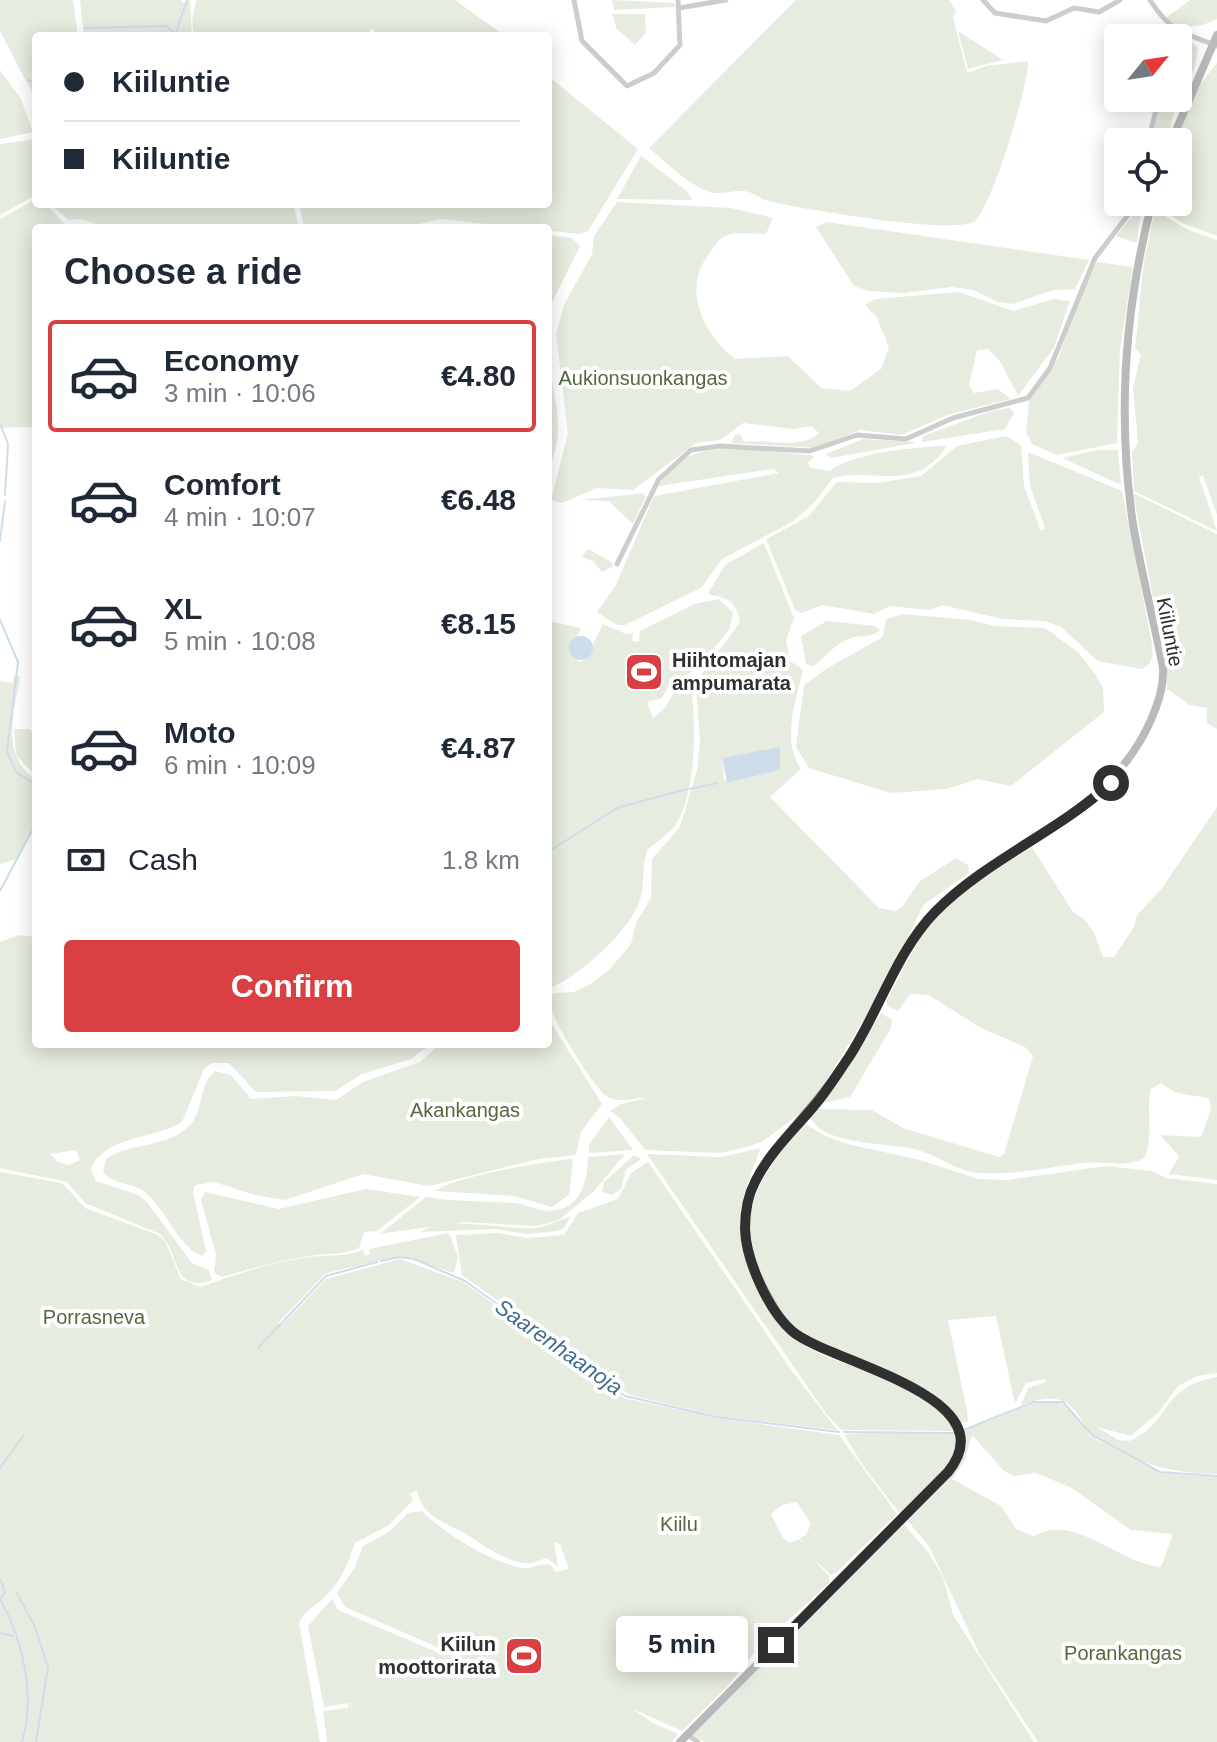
<!DOCTYPE html>
<html lang="en">
<head>
<meta charset="utf-8">
<style>
	body { margin:0; font-family:Arial,sans-serif; background:#f2f2f3; color:#1f2937; height:100vh; display:flex; flex-direction:column; font-size:30px; white-space:nowrap }
	* { box-sizing:border-box; margin:0 }
	p { font-size:26px; color:#747a83 }
	.icon { flex:none; width:44px; height:44px; fill:none; stroke:currentColor; stroke-width:2; stroke-linecap:round; stroke-linejoin:round }
	.map { position:relative; flex:1; overflow:hidden }
	.details { position:absolute; left:32px; top:224px; width:520px; height:824px; display:flex; flex-direction:column; background:#fff; border-radius:8px; box-shadow:0 4px 20px #0003 }
	.details>* { flex:none }
	.banner { position:absolute; left:32px; top:32px; width:520px; height:176px; border-radius:8px; box-shadow:0 4px 20px #0003; display:grid; align-content:center; height:176px; padding:0 32px; background:#fff }
	.needle { width:52px; rotate:60deg }
	.buttons { position:absolute; left:1104px; top:24px; display:grid; gap:16px }
	.buttons a { display:grid; place-items:center; width:88px; height:88px; border-radius:8px; background:#fff; box-shadow:0 4px 20px #0003; font-size:40px }
	.end { position:absolute; width:36px; height:36px; margin:-18px; border:10px solid #303030; background:#fff; box-shadow:0 0 0 4px #fff }
	.from { border-radius:50% }
	.bubble { position:absolute; height:56px; border-radius:8px; background:#fff; box-shadow:0 4px 20px #0003; font-size:26px; font-weight:600; line-height:56px; text-align:center }
	.banner b { display:flex; align-items:center; gap:28px; height:76px; font-size:30px }
	.banner b+b { border-top:2px solid #e0e1e3 }
	.banner i { width:20px; height:20px; background:#1f2937 }
	ul { padding:0; list-style:none }
	li { display:flex; align-items:center; gap:24px; height:112px; margin:0 16px 12px; padding:0 16px; border:4px solid transparent; border-radius:8px }
	li div { flex:1 }
	li b { display:block; font-size:30px }
	li em { font-style:normal; font-weight:600 }
	li.on { border-color:#da3f43 }
	li>.icon { width:72px; height:72px; stroke-width:1.5 }
	h2 { padding:0 32px; font-size:36px; line-height:96px }
	.pay { display:flex; align-items:center; gap:20px; height:88px; padding:0 32px; font-size:30px }
	.pay p { margin-inline-start:auto }
	.cta { display:flex; gap:16px; margin-top:auto; padding:16px 32px }
	.cta a { flex:1; height:92px; border-radius:8px; background:#da3f43; color:#fff; font-size:32px; font-weight:600; line-height:92px; text-align:center }
	.map>svg:first-child { display:block }
</style>
</head>
<body>
<div class="map">
<svg width="1217" height="1742" viewBox="0 0 1217 1742">
	<rect width="100%" height="100%" fill="#fff"/>
	<g fill="#e6ecdf" fill-rule="evenodd">
		<polygon points="0,0 73,0 78,36 36,36 36,100 0,31"/>
		<polygon points="80,0 181,0 183,3 190,0 192,36 84,36"/>
		<polygon points="196,0 455,0 505,36 378,36 372,28 367,36 194,36 192,21"/>
		<polygon points="612,0 674,3 675,7 614,10"/>
		<path d="M796,0H949L956,11L953,17L967,73L986,66L1028,61C1029,85 992,206 975,221C957,236 794,208 765,200C759,198 755,194 749,192C736,188 720,197 707,191C685,182 667,163 649,148Z"/>
		<path d="M1190,0H1217V19C1201,27 1180,32 1166,18Z"/>
		<polygon points="612,14 645,14 646,33 635,45 617,29"/>
		<polygon points="958,31 1003,60 968,69"/>
		<polygon points="1187,39 1198,48 1195,67 1174,112 1166,142 1150,142 1162,98 1178,98 1178,57"/>
		<polygon points="1217,63 1217,236 1182,223 1156,205 1178,202 1176,142 1196,90"/>
		<polygon points="0,70 21,99 33,132 0,139"/>
		<polygon points="548,76 638,149 588,231 579,234 441,219 398,228 304,228 299,204 548,204"/>
		<polygon points="36,139 36,195 0,215 0,144"/>
		<polygon points="641,156 688,192 692,200 617,199"/>
		<polygon points="36,199 36,204 46,204 68,228 36,228 36,261 32,265 36,277 36,427 0,428 0,219"/>
		<path d="M617,202L731,208L773,218L766,234C755,234 739,232 728,235C718,238 713,248 707,257C682,291 705,336 735,359L788,356L821,388L850,391L881,369L889,347L876,316L865,305L875,299L959,292L1013,311L1054,299L1070,301L1054,347L1018,396L1000,361L988,349L977,350L969,385L974,393L998,389L1011,399L947,415L902,435L860,430L817,448L731,443L735,435L740,434L744,442C768,438 799,451 819,433L811,426L794,429L743,423L720,440L696,443L633,490L597,488L562,503L551,500L568,433L556,334L564,305L592,254L594,236Z"/>
		<polygon points="50,204 293,204 299,228 110,228 80,219 69,220"/>
		<polygon points="1155,210 1186,229 1217,240 1217,515 1203,475 1199,477 1217,531 1134,491 1132,452 1138,443 1133,387 1141,355 1135,348 1144,260"/>
		<polygon points="1136,211 1141,211 1137,243 1116,236"/>
		<polygon points="827,222 1089,260 1075,289 1053,290 1013,304 998,302 973,290 952,287 903,293 869,291 854,286 816,227"/>
		<polygon points="550,235 572,238 580,246 550,307"/>
		<polygon points="1097,262 1133,267 1120,349 1117,443 1057,455 1032,444 1026,432 1029,401 1059,357 1074,309"/>
		<path d="M548,363C556,402 566,433 548,471Z"/>
		<polygon points="1009,408 1014,413 1005,429 922,442 923,436 991,411"/>
		<path d="M1006,436L1021,445L1024,486L1041,531L1045,528L1030,486L1028,452L1122,491L1152,644C1153,655 1153,664 1142,669L1098,661L1061,627L1045,621L1002,619L943,605L930,610L890,606L874,614L822,605L801,613L795,610L766,539L808,517L837,482L876,483L921,476L957,446Z"/>
		<polygon points="863,439 914,442 915,443 831,458 826,454"/>
		<path d="M947,446C915,494 876,467 833,478L813,504L792,522L722,559L701,588L625,625H617L597,612L616,585L654,496L779,473L773,469L659,486C683,431 765,452 811,455L814,457L808,462L810,468L830,471C853,452 918,447 947,446Z"/>
		<polygon points="1098,450 1118,450 1121,485 1062,458"/>
		<polygon points="643,493 646,496 633,524 609,501 581,500"/>
		<polygon points="1133,493 1217,534 1217,729 1207,723 1207,708 1190,705 1167,689 1167,671"/>
		<path d="M764,543L794,618L786,640L790,661L803,670C796,701 781,740 801,769L770,797L879,908L895,911L902,907L919,882L956,858L968,865L969,873L923,905L887,982L821,1089L802,1112L762,1142L746,1147L721,1153L645,1150L620,1118L610,1111L621,1104L647,1098C634,1097 618,1105 605,1095C592,1084 547,1014 549,998L554,993L574,992L589,985L609,970L631,944L636,923L651,898L652,859L680,827L697,770L700,739L696,689L700,677L740,622C738,603 727,596 709,595V592L725,565ZM780,748V770L728,783L724,779L722,758Z"/>
		<polygon points="588,549 613,563 612,567 602,572 593,561 582,557"/>
		<path d="M719,599L733,613L729,630L695,670L670,684L662,698L647,702L653,718L664,709L677,688L691,686C696,724 697,793 675,826C668,835 655,843 647,850C641,868 646,888 638,905C626,934 577,978 548,989V621L581,628L570,652L580,662L585,660L603,624L626,634L633,633L632,641L639,642L640,631L695,604Z"/>
		<polygon points="903,614 970,620 995,626 1045,628 1078,652 1095,674 1103,688 1104,712 1011,786 978,779 946,789 891,793 809,768 796,747 804,685 826,669 883,637 886,619"/>
		<path d="M827,621L875,626L880,630C870,638 865,635 854,637C838,641 826,656 814,666L806,664L801,636Z"/>
		<path d="M14,675L20,677C14,714 0,756 36,780V826L17,859L0,864V681L13,683Z"/>
		<polygon points="14,729 30,729 36,738 36,776 16,755"/>
		<path d="M1217,807V1180L1169,1174L1179,1156L1160,1135L1201,1137L1211,1109L1209,1098L1176,1093L1161,1083L1151,1089C1145,1112 1155,1135 1144,1158C1127,1168 1104,1161 1084,1163C1049,1167 1016,1175 981,1173C959,1172 943,1159 924,1152C895,1141 825,1148 810,1117L818,1109L872,1110L903,1128L999,1157L1004,1154L1033,1056L1025,1047L981,1028L929,995L910,994L898,1011L887,1006V999L928,924L976,882L1032,847L1073,912L1085,920L1094,933L1103,957H1114L1134,927L1137,915L1162,888Z"/>
		<path d="M19,935L36,937V1044H431L411,1059L362,1074L335,1091L256,1092L229,1063H212L204,1069L182,1122C155,1139 102,1136 91,1170L96,1181L138,1195L147,1202L192,1263L209,1270L212,1280C171,1295 180,1251 160,1234L85,1203L67,1182L0,1168V942ZM76,1150L80,1160L69,1165L58,1162L50,1154Z"/>
		<polygon points="881,1013 892,1020 891,1028 850,1097 820,1104"/>
		<path d="M548,1018L602,1104L581,1132L576,1155L538,1159L429,1186L363,1174L285,1200L255,1195L214,1182L195,1185L193,1192L206,1251L202,1256C176,1246 166,1206 142,1190C130,1182 110,1184 103,1171L106,1159C130,1142 164,1149 188,1127C204,1113 198,1085 215,1071L231,1075L251,1099L296,1096L336,1100L363,1082L420,1062L440,1044H548Z"/>
		<polygon points="609,1117 633,1150 589,1153 589,1145"/>
		<path d="M804,1123L825,1136L847,1144L920,1160L978,1179L1008,1180L1106,1166L1152,1171L1166,1178L1217,1184V1373L1197,1376L1178,1386L1159,1412L1131,1436L1097,1427L1118,1440L1129,1441C1172,1423 1159,1387 1217,1377V1474C1172,1474 1133,1463 1095,1436C1081,1425 1076,1401 1055,1399C1031,1396 986,1421 962,1430L1021,1405L1028,1388L1046,1382L1045,1379L1026,1383L1015,1404L996,1316L948,1320L967,1411L968,1422H958C921,1376 859,1361 806,1337C787,1323 776,1304 765,1283C729,1218 761,1174 804,1123Z"/>
		<path d="M761,1148C739,1201 729,1234 759,1287C768,1302 776,1322 789,1334C836,1376 924,1368 955,1431L842,1430L827,1415L647,1154L721,1157Z"/>
		<path d="M625,1154L594,1191L559,1220L537,1226L463,1222L380,1234L426,1197C456,1202 483,1201 513,1203C523,1203 533,1209 543,1210C578,1215 588,1184 588,1157Z"/>
		<polygon points="634,1155 641,1159 626,1170 621,1189 612,1195 602,1192 604,1182"/>
		<path d="M573,1159L569,1195L552,1207L514,1196L435,1191C453,1177 546,1161 573,1159Z"/>
		<polygon points="648,1162 792,1371 837,1430 716,1416 630,1395 462,1275 456,1235 498,1233 526,1238 564,1235 578,1213 618,1199 631,1173"/>
		<path d="M0,1172L62,1183L85,1208L158,1235L165,1241L181,1279L200,1287C237,1274 280,1259 320,1256C338,1255 345,1256 363,1250L365,1256L370,1254L369,1249L449,1233L458,1257L454,1273L401,1256L331,1272L325,1274L278,1323L282,1325L326,1279L400,1259L463,1282L624,1398L717,1418L839,1435L897,1514L837,1572L831,1575L812,1557L829,1576V1583L758,1648L726,1688L682,1731L633,1709L651,1722L678,1734L672,1742H327L323,1711L348,1708L349,1703L324,1707L308,1626L332,1599L338,1610L441,1654L444,1650L345,1607L337,1593L354,1569L363,1546L389,1532L408,1513L422,1511C442,1532 492,1563 522,1568C533,1570 540,1561 552,1566L555,1572L569,1569L560,1544L554,1542L558,1567L547,1558C539,1560 531,1565 523,1563C502,1559 483,1545 466,1534C445,1522 422,1517 417,1490L410,1494L413,1500L389,1525L355,1543C348,1563 342,1579 327,1595C317,1606 305,1609 299,1623L320,1742H0ZM797,1502L811,1524L806,1535L800,1538L803,1543L799,1539L790,1543L783,1538L771,1514L782,1505Z"/>
		<path d="M366,1189L420,1197L377,1231L364,1232L359,1248C339,1256 329,1253 309,1256C280,1261 251,1268 222,1277L214,1273L216,1255L201,1200L205,1192L279,1209Z"/>
		<path d="M571,1216L564,1228L558,1231L527,1234L495,1229L421,1232C445,1214 505,1231 535,1228C549,1226 560,1220 571,1216Z"/>
		<path d="M1051,1401L1063,1404L1076,1416L1090,1436L1160,1473L1217,1477V1742H1038L980,1655L929,1546L905,1518C928,1496 970,1469 962,1432L1035,1403ZM972,1435L1003,1470L1014,1476L1036,1473L1070,1487L1131,1530L1173,1534L1161,1567C1119,1564 1075,1512 1034,1536L1016,1529L1001,1506L952,1479L964,1462Z"/>
		<path d="M897,1432L955,1434C965,1465 919,1495 900,1514L864,1467L844,1434Z"/>
		<polygon points="901,1521 928,1552 943,1577 953,1615 1034,1742 705,1742 692,1735"/>
	</g>
	<g fill="#cddeea">
		<circle cx="581" cy="648" r="12"/>
		<polygon points="780,747 780,770 727,783 722,758"/>
	</g>
	<g fill="none" stroke-linecap="round" stroke-linejoin="round">
		<g stroke="#cddeea" stroke-width="2">
			<polyline points="85,28 166,26 176,34"/>
			<polyline points="175,36 187,0"/>
			<polyline points="28,80 36,83"/>
			<polyline points="0,423 8,444 5,495"/>
			<polyline points="0,541 5,501"/>
			<polyline points="0,620 18,662 7,751 16,772 36,785"/>
			<polyline points="690,789 717,783"/>
			<polyline points="548,852 617,808 687,789"/>
			<polyline points="0,891 36,823"/>
			<polyline points="381,1261 400,1257 414,1259 465,1281 625,1396 716,1417 839,1432"/>
			<polyline points="258,1348 326,1276 377,1262"/>
			<polyline points="964,1430 1034,1402 1063,1402 1092,1435 1160,1472 1217,1476"/>
			<polyline points="844,1432 954,1433"/>
			<polyline points="0,1468 24,1435"/>
			<path d="M0,1578L5,1592L0,1599C23,1640 36,1695 22,1742"/>
			<polyline points="16,1592 35,1627 48,1667 36,1742"/>
			<polyline points="0,1633 13,1636"/>
		</g>
		<g stroke="#cdcdcd" stroke-width="5">
			<polyline points="574,0 582,41 627,86 654,73 680,45 678,0"/>
			<polyline points="983,0 995,13 1046,21 1074,8 1099,12 1120,0"/>
			<path d="M1150,0C1171,33 1183,32 1217,46"/>
			<polyline points="679,8 726,0"/>
			<polyline points="1178,52 1185,33"/>
			<polyline points="1148,142 1159,98"/>
			<polyline points="617,564 659,479 691,450 720,446 810,451 857,435 906,439 953,418 1028,398 1050,368 1095,258 1138,202"/>
			<polyline points="688,1735 698,1742"/>
		</g>
		<g stroke="#bababa" stroke-width="8">
			<polyline points="1171,142 1217,35"/>
			<path d="M680,1742L948,1472C1006,1398 840,1363 802,1338C786,1328 777,1312 768,1296C743,1252 735,1210 764,1166C790,1127 824,1095 850,1056C874,1018 897,955 924,924C994,844 1105,824 1151,720C1158,703 1164,687 1163,668C1154,620 1141,573 1133,524C1117,416 1125,307 1152,202"/>
		</g>
	</g>
	<g fill="none" stroke-linecap="round" stroke-linejoin="round">
		<path stroke="#303030" stroke-width="10" d="M776,1645L948,1472C1010,1395 827,1362 792,1331C768,1310 746,1260 745,1229C745,1213 747,1197 755,1182C769,1153 793,1131 814,1106C827,1091 838,1073 849,1057C879,1011 897,951 935,912C986,860 1058,832 1111,783"/>
	</g>
	<defs>
		<g id="stadium-square" transform="scale(2)"><rect x="-9" y="-9" width="18" height="18" rx="4" fill="#da3f43" stroke="#fff"/><path d="M0-5a6.5 5 0 1 0 0 10a6.5 5 0 1 0 0-10ZM-3.5-1.8h7v3.6h-7Z" fill="#fff"/></g>
	</defs>
	<g fill-rule="evenodd">
		<use href="#stadium-square" x="644" y="672"/>
		<use href="#stadium-square" x="524" y="1656"/>
	</g>
	<g text-anchor="middle" dominant-baseline="central" stroke-width="8" stroke-linejoin="round" paint-order="stroke">
		<g font-size="20" fill="#516a40" stroke="#fff">
			<text x="643" y="378">Aukionsuonkangas</text>
			<text x="465" y="1110">Akankangas</text>
			<text x="94" y="1317">Porrasneva</text>
			<text x="679" y="1524">Kiilu</text>
			<text x="1123" y="1653">Porankangas</text>
		</g>
		<g font-size="20" fill="#303030" stroke="#fff">
			<text transform="translate(1170 632) rotate(79)">Kiiluntie</text>
		</g>
		<g font-size="20" font-weight="bold" fill="#303030" stroke="#fff" text-anchor="start">
			<text x="672" y="660">Hiihtomajan<tspan x="672" dy="23">ampumarata</tspan></text>
			<text x="496" y="1644" text-anchor="end">Kiilun<tspan x="496" dy="23">moottorirata</tspan></text>
		</g>
		<g font-size="22" font-style="italic" fill="#436d8e" stroke="#fff">
			<text transform="translate(559 1347) rotate(35)">Saarenhaanoja</text>
		</g>
	</g>
</svg>
<div class="buttons">
<a><svg class="needle" viewBox="-14 -14 28 28"><path d="M0-13l5 13h-10z" fill="#e53935"/><path d="M0 13l5-13h-10z" fill="#747a83"/></svg></a>
<a><svg class="icon" aria-label="locate" viewBox="0 0 24 24"><circle cx="12" cy="12" r="6"/><path d="M12 2v4M12 18v4M2 12h4M18 12h4"/></svg></a>
</div>
<i class="end from" style="left:1111px;top:783px"></i>
<i class="end" style="left:776px;top:1645px"></i>
<div class="bubble" style="left:616px;top:1616px;width:132px">5 min</div>
<div class="banner">
<b><i class="from"></i>Kiiluntie</b>
<b><i></i>Kiiluntie</b>
</div>
<section class="details">
<h2>Choose a ride</h2>
<ul>
<li class="on"><svg class="icon" aria-label="car" viewBox="0 0 24 24"><path d="M5 17H2v-5l4-1 3-4h7l3 4 3 1v5h-3M9 17h6M6 11h13"/><circle cx="7" cy="17" r="2"/><circle cx="17" cy="17" r="2"/></svg><div><b>Economy</b><p>3 min · 10:06</p></div><em>€4.80</em></li>
<li><svg class="icon" aria-label="car" viewBox="0 0 24 24"><path d="M5 17H2v-5l4-1 3-4h7l3 4 3 1v5h-3M9 17h6M6 11h13"/><circle cx="7" cy="17" r="2"/><circle cx="17" cy="17" r="2"/></svg><div><b>Comfort</b><p>4 min · 10:07</p></div><em>€6.48</em></li>
<li><svg class="icon" aria-label="car" viewBox="0 0 24 24"><path d="M5 17H2v-5l4-1 3-4h7l3 4 3 1v5h-3M9 17h6M6 11h13"/><circle cx="7" cy="17" r="2"/><circle cx="17" cy="17" r="2"/></svg><div><b>XL</b><p>5 min · 10:08</p></div><em>€8.15</em></li>
<li><svg class="icon" aria-label="car" viewBox="0 0 24 24"><path d="M5 17H2v-5l4-1 3-4h7l3 4 3 1v5h-3M9 17h6M6 11h13"/><circle cx="7" cy="17" r="2"/><circle cx="17" cy="17" r="2"/></svg><div><b>Moto</b><p>6 min · 10:09</p></div><em>€4.87</em></li>
</ul>
<div class="pay"><svg class="icon" aria-label="cash" viewBox="0 0 24 24"><path d="M3 7h18v10H3z"/><circle cx="12" cy="12" r="2"/></svg>Cash<p>1.8 km</p></div>
<div class="cta"><a>Confirm</a></div>
</section>
</div>
</body>
</html>
